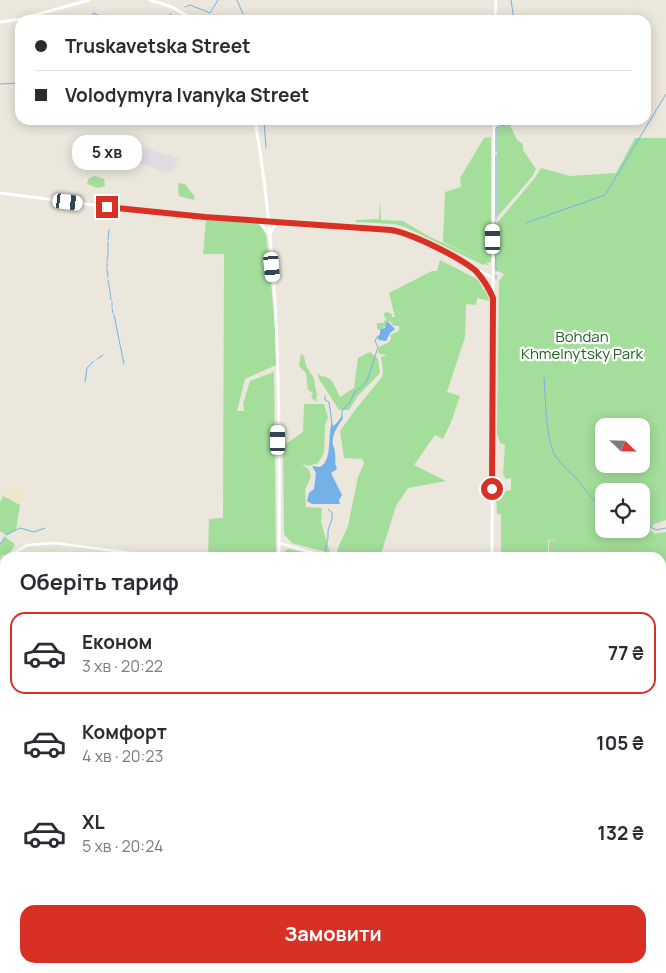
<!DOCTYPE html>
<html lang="uk">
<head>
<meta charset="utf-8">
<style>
	body { margin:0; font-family:Manrope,sans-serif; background:#f7f7f7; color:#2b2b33; height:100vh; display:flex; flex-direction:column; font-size:19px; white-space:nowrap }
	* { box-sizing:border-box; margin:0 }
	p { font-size:16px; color:#7c7c81 }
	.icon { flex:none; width:28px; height:28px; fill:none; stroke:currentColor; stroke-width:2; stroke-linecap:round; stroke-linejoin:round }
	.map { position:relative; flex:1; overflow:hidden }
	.sheet { position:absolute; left:0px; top:552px; width:666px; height:421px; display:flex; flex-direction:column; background:#fff; border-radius:15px 15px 0 0; box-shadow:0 2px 12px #0003 }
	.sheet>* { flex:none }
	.hud { position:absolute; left:15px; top:15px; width:636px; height:110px; border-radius:15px; box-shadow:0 2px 12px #0003; display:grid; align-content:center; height:110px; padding:0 20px; background:#fff }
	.needle { width:32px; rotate:113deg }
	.tools { position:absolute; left:595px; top:418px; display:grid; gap:10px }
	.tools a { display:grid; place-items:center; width:55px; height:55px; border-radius:10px; background:#fff; box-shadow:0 2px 12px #0003; font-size:25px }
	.end { position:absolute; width:22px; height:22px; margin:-11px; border:6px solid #d93025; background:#fff; box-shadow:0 0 0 2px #fff }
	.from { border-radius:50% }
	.bubble { position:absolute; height:35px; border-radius:15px; background:#fff; box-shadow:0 2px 12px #0003; font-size:16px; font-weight:700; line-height:35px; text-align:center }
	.car { position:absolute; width:15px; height:30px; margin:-15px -8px; border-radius:6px; box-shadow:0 0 4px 1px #0007; background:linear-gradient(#fff 24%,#345 0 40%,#fff 0 76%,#345 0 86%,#fff 0) }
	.hud b { display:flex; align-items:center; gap:18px; height:48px; font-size:19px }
	.hud b+b { border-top:1px solid #e1e1e2 }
	.hud i { width:12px; height:12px; background:#2b2b33 }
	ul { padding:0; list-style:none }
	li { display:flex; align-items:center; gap:15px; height:82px; margin:0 10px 8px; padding:0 10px; border:2px solid transparent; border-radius:15px }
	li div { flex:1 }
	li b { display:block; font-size:19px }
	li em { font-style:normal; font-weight:700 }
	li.selected { border-color:#d93025 }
	li>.icon { width:45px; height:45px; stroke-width:1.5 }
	h2 { padding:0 20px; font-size:22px; line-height:60px }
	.primary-button { display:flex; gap:10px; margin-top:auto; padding:10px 20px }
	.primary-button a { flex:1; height:58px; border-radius:15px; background:#d93025; color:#fff; font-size:20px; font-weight:700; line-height:58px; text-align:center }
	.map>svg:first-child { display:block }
</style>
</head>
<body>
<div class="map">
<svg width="666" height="973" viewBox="0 0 666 973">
	<rect width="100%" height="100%" fill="#ebe7dc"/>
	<polygon fill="#dfdce3" points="134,145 179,158 172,172 164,172 134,161"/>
	<polygon fill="#ebe8cc" points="19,486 25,496 20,505 16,530 6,535 0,531 0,502 7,487"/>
	<g fill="#a4de9b" fill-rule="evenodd">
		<polygon points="509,123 517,140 523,144 523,150 536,169 532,177 497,217 497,129"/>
		<polygon points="491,137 491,262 486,263 490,266 485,264 483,265 405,227 394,224 356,222 356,220 379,219 380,199 381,220 403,221 430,237 481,260 443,242 445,192 461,187 460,178 484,138"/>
		<path d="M635,138H666V520L654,524L650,530L655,534L666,532V620H661V558L549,557V541L556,539L548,540V557H501V514H497L496,496L505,491L511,490V478L506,479L503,474L505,445L500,443L497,433L499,281L504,274L495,270L496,224L534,179L541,168L570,176L616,173ZM641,426V464H604V426ZM604,491H641V529H604Z"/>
		<path d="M95,176L104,179L105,186L98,188L87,184C88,179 89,177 95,176Z"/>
		<polygon points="179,183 185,184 195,197 194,200 179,196 178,189"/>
		<polygon points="206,220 255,223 261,226 266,234 275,324 276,365 245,379 237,411 244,411 243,404 250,381 274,372 276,557 208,557 209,519 223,518 224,254 203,254"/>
		<polygon points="440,260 477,279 483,288 480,295 483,289 485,290 490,301 477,298 476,305 466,304 465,337 447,392 460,396 451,422 443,439 435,435 414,465 446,481 408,488 396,506 381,554 403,557 340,557 337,550 348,526 358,477 364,463 362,459 344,458 340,431 355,410 382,377 383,371 381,357 387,355 380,354 378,352 379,347 389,342 391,338 390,335 399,331 399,326 393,326 391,322 387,321 386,326 378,330 377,329 377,323 384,323 386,318 384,316 384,313 387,312 392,314 392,317 395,317 389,293 432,271 437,271"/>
		<path d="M370,352L378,359L380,373L357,397L349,410H339L319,379L317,372L320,376C333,376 335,387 340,397L354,388L358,358Z"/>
		<polygon points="301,354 304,356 306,366 314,378 315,387 317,394 316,402 311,397 313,393 308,390 306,373 299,366"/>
		<polygon points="304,404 324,404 328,417 325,426 324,453 318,463 309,466 302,464 309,470 311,476 305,490 306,507 322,508 321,522 330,553 292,543 284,534 283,446 303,432"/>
		<polygon points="3,496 20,505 16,530 6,535 0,531 0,502"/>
		<path d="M5,537L15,544C13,550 8,555 2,555L0,559V545Z"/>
		<polygon points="288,549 326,557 283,558 284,552"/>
		<polygon points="661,869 666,869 666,973 645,973 646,969 661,969"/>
		<polygon points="0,888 5,897 5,939 0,933"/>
		<polygon points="95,969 169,969 155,973 94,973"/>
		<polygon points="364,969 643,969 642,973 371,973"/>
	</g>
	<g fill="#74b1e7">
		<polygon points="387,321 395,329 390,333 386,341 379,340 377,337 380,334 380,329 385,328"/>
		<path d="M342,416L343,418C338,426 331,435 333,445C334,448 335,450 335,453C336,459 334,463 337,469L331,473L342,495L339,500L340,504H312L307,501L309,493L314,489L316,473L312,466L320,467C333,460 327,436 332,422L333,426L336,424Z"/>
	</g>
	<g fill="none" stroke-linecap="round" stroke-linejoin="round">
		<g stroke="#74b1e7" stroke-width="1">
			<polyline points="237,0 243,14"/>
			<polyline points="511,0 514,20"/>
			<polyline points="185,7 190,5 210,13 218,0"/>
			<polyline points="244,18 245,20"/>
			<polyline points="88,20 94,13 106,20"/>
			<polyline points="160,20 171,14"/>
			<polyline points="0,84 20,83"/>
			<polyline points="264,120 266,148"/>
			<polyline points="496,151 496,128 504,125 507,120"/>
			<polyline points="496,219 496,155"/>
			<polyline points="495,222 496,271"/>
			<polyline points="526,223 605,195 666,94"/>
			<polyline points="108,240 109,230"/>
			<polyline points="108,255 108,242"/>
			<polyline points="107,261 108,256"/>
			<polyline points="107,267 107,263"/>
			<polyline points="107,269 108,277"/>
			<polyline points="496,275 496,279"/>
			<polyline points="108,280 110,291"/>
			<polyline points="110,292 111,300"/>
			<polyline points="112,302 112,306"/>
			<polyline points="112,308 113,313"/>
			<polyline points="114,315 124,364"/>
			<polyline points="97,359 103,355"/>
			<path d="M544,377C546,398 545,440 556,457C561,465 569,471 575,477C584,488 592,500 604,508"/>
			<polyline points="85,382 87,368 94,361"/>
			<polyline points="325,396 325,400 329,402 332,423"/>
			<polyline points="342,417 342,411 349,403 355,392 364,385 368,378 378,347 375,341 377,337"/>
			<polyline points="641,522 656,530 666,528"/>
			<polyline points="6,535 20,528 34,532 45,528"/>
			<polyline points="0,544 5,537"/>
			<polyline points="325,551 328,538 328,530 332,519 332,513 328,509"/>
			<polyline points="0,957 5,960"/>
			<polyline points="0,969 39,973"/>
			<polyline points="46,973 58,973"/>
			<polyline points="210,973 211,969"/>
			<polyline points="636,973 636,969"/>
		</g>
		<g stroke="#fff" stroke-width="2.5">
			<polyline points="495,20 496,0"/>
			<polyline points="472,267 493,278"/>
			<polyline points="493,296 494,120"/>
			<polyline points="279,543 331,558"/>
			<polyline points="6,558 27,545 55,543 169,558"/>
			<polyline points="0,562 5,558"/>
		</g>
		<g stroke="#fff" stroke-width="3">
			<polyline points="150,0 172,7 194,20"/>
			<polyline points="0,22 21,19 89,0"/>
			<path d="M255,120C280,264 280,411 279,558"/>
			<path d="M0,193L148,212L398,230C416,234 463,259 476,272C483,279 489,288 493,297L492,558"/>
			<polyline points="260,222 268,233"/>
			<polyline points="271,232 274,226 279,223"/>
			<polyline points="661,624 666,624"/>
			<polyline points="251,973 251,969"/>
		</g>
		<g stroke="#a09fb2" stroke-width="1">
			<polyline points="0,874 5,886"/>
			<polyline points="261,969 267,973"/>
		</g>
	</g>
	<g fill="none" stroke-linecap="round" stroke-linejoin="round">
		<path stroke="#d93025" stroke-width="6" d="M107,207L205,217L391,230C411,233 461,258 476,271C483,279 489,288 493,298L492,489"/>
	</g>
	<g text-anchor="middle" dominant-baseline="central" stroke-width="4.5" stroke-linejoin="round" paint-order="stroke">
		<g font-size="15" fill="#1e621e" stroke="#fff">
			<text x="582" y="336">Bohdan<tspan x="582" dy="17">Khmelnytsky Park</tspan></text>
		</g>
	</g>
</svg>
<div class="tools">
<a><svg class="needle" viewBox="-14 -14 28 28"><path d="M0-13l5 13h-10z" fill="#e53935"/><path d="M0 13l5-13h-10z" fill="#7c7c81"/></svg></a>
<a><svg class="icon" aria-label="locate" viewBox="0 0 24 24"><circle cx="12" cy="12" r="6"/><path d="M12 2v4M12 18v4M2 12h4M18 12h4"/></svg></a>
</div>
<i class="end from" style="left:492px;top:489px"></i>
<i class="end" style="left:107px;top:207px"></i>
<div class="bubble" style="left:72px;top:135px;width:70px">5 хв</div>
<i class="car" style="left:68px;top:202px;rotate:97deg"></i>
<i class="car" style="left:493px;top:239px;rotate:0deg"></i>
<i class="car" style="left:272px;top:267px;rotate:175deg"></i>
<i class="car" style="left:278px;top:440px;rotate:0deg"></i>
<div class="hud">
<b><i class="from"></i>Truskavetska Street</b>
<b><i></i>Volodymyra Ivanyka Street</b>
</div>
<section class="sheet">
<h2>Оберіть тариф</h2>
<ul>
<li class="selected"><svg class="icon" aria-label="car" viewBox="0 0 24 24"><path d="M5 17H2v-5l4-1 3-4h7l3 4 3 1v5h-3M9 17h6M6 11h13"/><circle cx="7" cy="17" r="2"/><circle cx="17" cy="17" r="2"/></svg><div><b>Економ</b><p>3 хв · 20:22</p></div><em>77 ₴</em></li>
<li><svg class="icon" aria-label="car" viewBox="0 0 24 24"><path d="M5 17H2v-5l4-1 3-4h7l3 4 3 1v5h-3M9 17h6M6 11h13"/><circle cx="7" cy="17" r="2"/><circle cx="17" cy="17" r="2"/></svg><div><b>Комфорт</b><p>4 хв · 20:23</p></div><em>105 ₴</em></li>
<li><svg class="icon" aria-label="car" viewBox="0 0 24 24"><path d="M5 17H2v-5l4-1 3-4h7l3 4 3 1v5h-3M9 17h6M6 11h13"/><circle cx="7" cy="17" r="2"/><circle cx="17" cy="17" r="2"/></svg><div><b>XL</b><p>5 хв · 20:24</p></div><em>132 ₴</em></li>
</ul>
<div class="primary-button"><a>Замовити</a></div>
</section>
</div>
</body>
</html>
